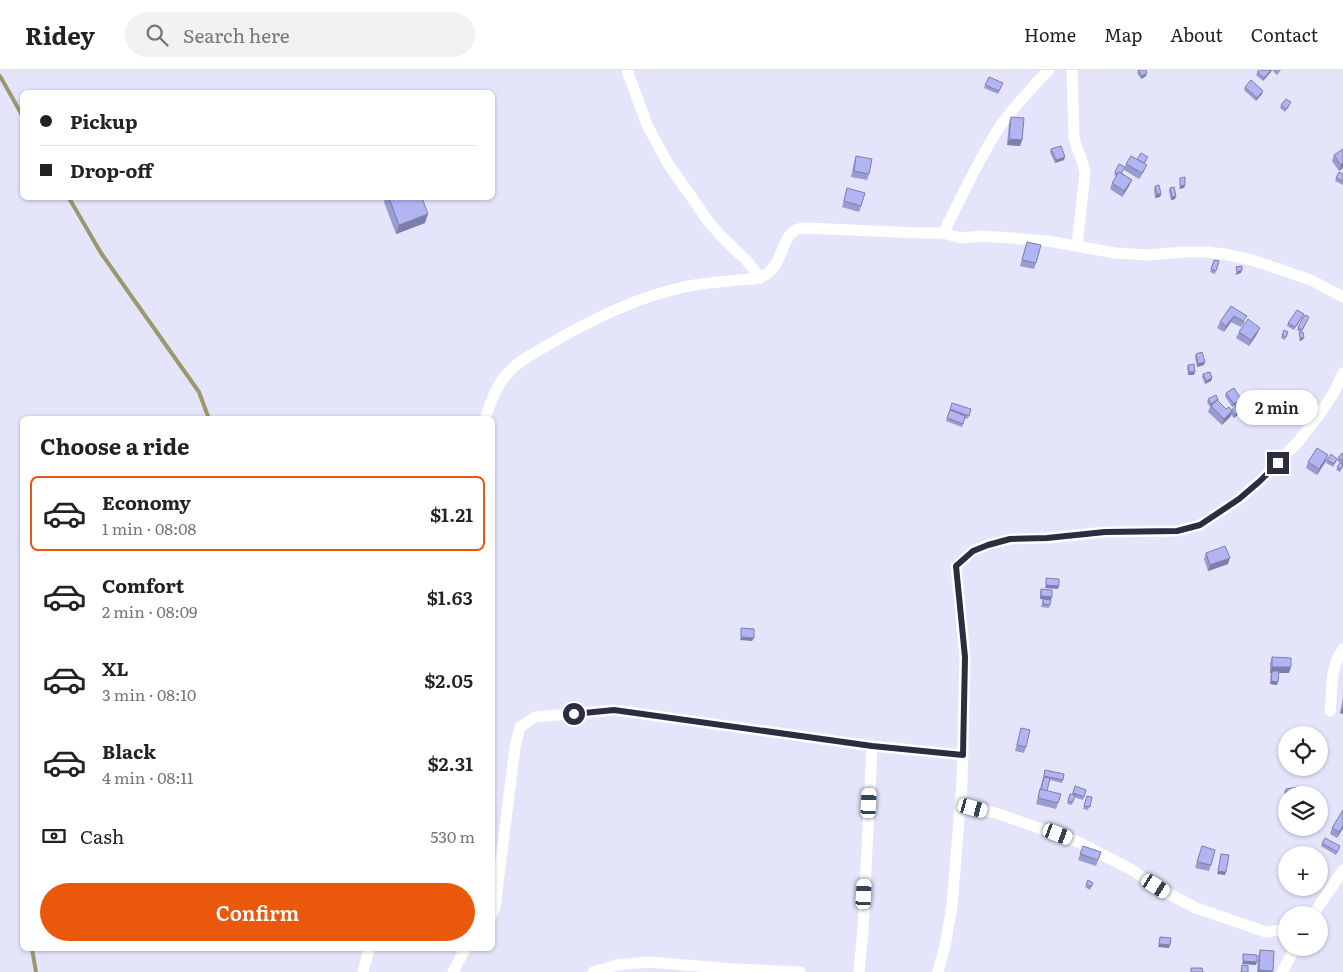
<!DOCTYPE html>
<html lang="en">
<head>
<meta charset="utf-8">
<style>
	body { margin:0; font-family:Literata,serif; background:#f2f2f2; color:#222; height:100vh; display:flex; flex-direction:column; font-size:19px; white-space:nowrap }
	* { box-sizing:border-box; margin:0 }
	p { font-size:16px; color:#767676 }
	.icon { flex:none; width:28px; height:28px; fill:none; stroke:currentColor; stroke-width:2; stroke-linecap:round; stroke-linejoin:round }
	.map { position:relative; flex:1; overflow:hidden }
	.drawer { position:absolute; left:20px; top:346px; width:475px; height:535px; display:flex; flex-direction:column; background:#fff; border-radius:8px; box-shadow:0 1px 4px #0004 }
	.drawer>* { flex:none }
	.banner { position:absolute; left:20px; top:20px; width:475px; height:110px; border-radius:8px; box-shadow:0 1px 4px #0004; display:grid; align-content:center; height:110px; padding:0 20px; background:#fff }
	.controls { position:absolute; left:1278px; top:656px; display:grid; gap:10px }
	.controls a { display:grid; place-items:center; width:50px; height:50px; border-radius:50%; background:#fff; box-shadow:0 1px 4px #0004; font-size:25px }
	.end { position:absolute; width:22px; height:22px; margin:-11px; border:6px solid #2d2d41; background:#fff; box-shadow:0 0 0 2px #fff }
	.from { border-radius:50% }
	.bubble { position:absolute; height:35px; border-radius:18px; background:#fff; box-shadow:0 1px 4px #0004; font-size:16px; font-weight:600; line-height:35px; text-align:center }
	.car { position:absolute; width:15px; height:30px; margin:-15px -8px; border-radius:6px; box-shadow:0 0 4px 1px #0007; background:linear-gradient(#fff 24%,#345 0 40%,#fff 0 76%,#345 0 86%,#fff 0) }
	.banner b { display:flex; align-items:center; gap:18px; height:48px; font-size:19px }
	.banner b+b { border-top:1px solid #e0e0e0 }
	.banner i { width:12px; height:12px; background:#222 }
	ul { padding:0; list-style:none }
	li { display:flex; align-items:center; gap:15px; height:75px; margin:0 10px 8px; padding:0 10px; border:2px solid transparent; border-radius:8px }
	li div { flex:1 }
	li b { display:block; font-size:19px }
	li em { font-style:normal; font-weight:600 }
	li.selected { border-color:#ea580c }
	li>.icon { width:45px; height:45px; stroke-width:1.5 }
	h2 { padding:0 20px; font-size:22px; line-height:60px }
	.pay { display:flex; align-items:center; gap:12px; height:55px; padding:0 20px; font-size:19px }
	.pay p { margin-inline-start:auto }
	.primary-button { display:flex; gap:10px; margin-top:auto; padding:10px 20px }
	.primary-button a { flex:1; height:58px; border-radius:30px; background:#ea580c; color:#fff; font-size:20px; font-weight:600; line-height:58px; text-align:center }
	header { display:flex; align-items:center; gap:30px; box-sizing:border-box; height:70px; padding:0 25px; background:#fff; border-bottom:1px solid #e0e0e0 }
	header strong { font-size:24px }
	nav { display:flex; gap:28px; margin-inline-start:auto; font-size:18px }
	.search { width:350px; height:45px; background:#f2f2f2; display:flex; align-items:center; gap:12px; box-sizing:border-box; padding:0 18px; border-radius:28px; color:#767676; font-size:19px }
	.map>svg:first-child { display:block }
</style>
</head>
<body>
<header>
<strong>Ridey</strong>
<div class="search"><svg class="icon" aria-label="search" viewBox="0 0 24 24"><circle cx="10" cy="10" r="6"/><path d="M15 15l6 6"/></svg>Search here</div>
<nav><a>Home</a><a>Map</a><a>About</a><a>Contact</a></nav>
</header>
<div class="map">
<svg width="1343" height="902" viewBox="0 0 1343 902">
	<rect width="100%" height="100%" fill="#e4e5fb"/>
	<g fill="none" stroke-linecap="round" stroke-linejoin="round">
		<g stroke="#9c986e" stroke-width="4">
			<polyline points="0,6 22,45"/>
			<polyline points="69,128 101,183 199,322 209,349"/>
			<polyline points="32,879 36,902"/>
		</g>
		<g stroke="#fff" stroke-width="11">
			<polyline points="627,0 647,55 667,92 708,151 722,167 747,191 760,208"/>
			<path d="M1072,0L1074,68C1077,80 1083,91 1085,103L1077,176"/>
			<path d="M943,163C962,127 978,89 1001,55C1015,36 1032,17 1049,0"/>
			<path d="M485,349C491,332 496,315 509,302C519,290 533,284 546,276C591,250 638,226 689,216C706,213 722,212 738,210C745,209 755,210 761,207C784,198 780,167 796,160C799,158 803,158 807,158L919,163H943L961,168L981,166L1011,168L1048,171L1115,183L1148,185L1183,182H1206L1224,184L1252,190L1311,210L1343,227"/>
			<path d="M1330,641C1333,620 1329,598 1343,579"/>
			<polyline points="960,734 999,744 1078,772 1132,800 1169,824 1196,838 1266,862 1282,860 1286,860"/>
			<polyline points="492,844 495,838 515,677 520,657 535,647 614,640 872,676 963,685"/>
			<polyline points="1313,845 1343,800"/>
			<polyline points="363,902 369,879"/>
			<polyline points="453,902 465,879"/>
			<polyline points="593,902 617,895 648,892 735,899 800,902"/>
			<polyline points="859,902 863,859 872,676"/>
			<polyline points="938,902 945,876 952,836 962,713 965,587 956,496 973,481 987,475 1011,469 1047,468 1105,462 1177,461 1200,455 1239,429 1260,411 1297,373 1319,345 1333,324 1343,303"/>
			<polyline points="1282,902 1295,878"/>
		</g>
	</g>
	<g fill="#9a9bd0">
		<polygon points="1138,0 1146,6 1141,9 1137,3"/>
		<polygon points="1259,0 1281,0 1277,5 1272,0 1263,11 1256,5"/>
		<polygon points="989,7 1003,13 998,24 984,18"/>
		<polygon points="1245,17 1262,24 1256,31 1244,20"/>
		<polygon points="1281,35 1290,35 1285,42 1280,38"/>
		<polygon points="1011,47 1022,70 1020,76 1007,75 1009,53"/>
		<polygon points="1051,79 1064,90 1055,93 1050,82"/>
		<polygon points="1334,85 1343,98 1339,101 1332,91"/>
		<polygon points="856,86 869,104 867,110 851,107 854,92"/>
		<polygon points="1137,89 1147,90 1144,94 1144,101 1139,109 1124,100 1126,94"/>
		<polygon points="1125,97 1122,103 1132,110 1129,116 1122,127 1110,119 1112,113 1116,106 1114,105 1115,102"/>
		<polygon points="1339,102 1343,104 1343,115 1335,111"/>
		<polygon points="1155,116 1161,124 1160,127 1155,128 1154,119"/>
		<polygon points="847,118 861,136 859,142 842,137"/>
		<polygon points="1170,118 1176,126 1175,129 1171,130 1169,121"/>
		<polygon points="385,128 422,128 425,153 396,164 384,132"/>
		<polygon points="1027,172 1036,193 1034,199 1020,196"/>
		<polygon points="1214,190 1219,191 1215,204 1210,202"/>
		<polygon points="1231,236 1245,252 1241,257 1231,252 1224,262 1217,258 1220,252"/>
		<polygon points="1304,244 1303,247 1294,260 1287,256 1288,253"/>
		<polygon points="1308,250 1301,263 1297,260 1298,257"/>
		<polygon points="1239,262 1257,264 1249,276 1236,268"/>
		<polygon points="1288,262 1285,270 1281,268 1282,265"/>
		<polygon points="1196,284 1204,295 1197,297 1195,287"/>
		<polygon points="1188,295 1194,305 1188,305 1187,298"/>
		<polygon points="1203,304 1212,308 1211,311 1205,314 1202,307"/>
		<polygon points="1226,323 1240,332 1232,337 1225,326"/>
		<polygon points="1208,329 1218,331 1226,339 1242,341 1234,348 1231,345 1230,347 1222,355 1208,342 1210,337 1207,332"/>
		<polygon points="952,333 969,346 967,349 965,348 962,357 946,351"/>
		<polygon points="1343,384 1343,396 1340,402 1336,400 1340,393 1337,391 1338,388"/>
		<polygon points="1327,390 1336,392 1333,397 1326,393"/>
		<polygon points="1326,391 1317,405 1306,398 1308,392"/>
		<polygon points="1206,483 1228,494 1208,501 1204,489"/>
		<polygon points="1041,519 1052,527 1051,530 1044,529 1050,535 1049,538 1041,537 1043,529 1040,529 1040,522"/>
		<polygon points="1272,587 1289,603 1279,603 1277,615 1270,614 1271,603 1270,603 1270,593"/>
		<polygon points="1343,627 1343,644 1340,643"/>
		<polygon points="1021,658 1026,677 1024,683 1015,681"/>
		<polygon points="1045,700 1064,704 1062,713 1050,710 1047,721 1058,733 1056,739 1036,734"/>
		<polygon points="1075,716 1086,720 1083,730 1074,727 1072,735 1067,734 1070,724 1072,724"/>
		<polygon points="1286,719 1300,724 1299,725 1286,725 1286,730 1284,722"/>
		<polygon points="1087,726 1092,727 1088,740 1083,739"/>
		<polygon points="1332,758 1343,758 1337,768 1330,764"/>
		<polygon points="1322,773 1339,779 1336,785 1321,776"/>
		<polygon points="1083,776 1101,782 1096,796 1078,790"/>
		<polygon points="1202,776 1211,795 1209,801 1195,798"/>
		<polygon points="1088,810 1093,813 1090,820 1085,817"/>
		<polygon points="1260,880 1273,902 1257,902 1258,886"/>
	</g>
	<g fill="#7d7ea9">
		<polygon points="1271,0 1272,0 1271,2 1263,11 1264,8"/>
		<polygon points="1147,3 1146,6 1141,9 1142,6"/>
		<polygon points="1263,21 1262,24 1256,31 1257,28"/>
		<polygon points="1009,69 1022,70 1020,76 1007,75"/>
		<polygon points="1065,87 1064,90 1055,93 1056,90"/>
		<polygon points="1343,93 1343,98 1339,101 1341,95"/>
		<polygon points="1147,95 1144,101 1139,109 1142,103"/>
		<polygon points="1132,110 1129,116 1122,127 1124,121"/>
		<polygon points="1185,115 1184,118 1179,119 1180,116"/>
		<polygon points="1157,124 1161,124 1160,127 1155,128"/>
		<polygon points="1176,126 1175,129 1171,130 1172,127"/>
		<polygon points="428,144 425,153 396,164 399,155"/>
		<polygon points="1242,200 1241,203 1235,205 1237,202"/>
		<polygon points="1234,246 1231,252 1224,262 1226,256"/>
		<polygon points="1260,258 1257,264 1249,276 1251,270"/>
		<polygon points="1304,267 1303,270 1299,271 1300,268"/>
		<polygon points="1205,292 1204,295 1197,297 1198,294"/>
		<polygon points="1189,302 1195,302 1194,305 1188,305"/>
		<polygon points="1212,308 1211,311 1205,314 1206,311"/>
		<polygon points="1241,329 1240,332 1232,337 1234,334"/>
		<polygon points="1243,338 1242,341 1234,348 1235,345"/>
		<polygon points="1232,341 1230,347 1222,355 1224,349"/>
		<polygon points="1328,385 1326,391 1317,405 1319,399"/>
		<polygon points="1230,488 1228,494 1208,501 1210,495"/>
		<polygon points="1046,515 1059,516 1058,519 1045,518"/>
		<polygon points="1041,526 1052,527 1051,530 1040,529"/>
		<polygon points="741,567 754,568 752,571 740,570"/>
		<polygon points="1272,597 1291,597 1289,603 1271,603 1272,601 1271,603 1270,603"/>
		<polygon points="1271,611 1278,612 1277,615 1270,614"/>
		<polygon points="1343,637 1343,644 1340,643"/>
		<polygon points="1343,756 1343,758 1337,768 1339,762"/>
		<polygon points="1218,801 1226,802 1225,805 1217,804"/>
		<polygon points="1159,874 1170,875 1169,878 1158,877"/>
		<polygon points="1243,891 1257,892 1256,895 1242,894"/>
		<polygon points="1259,900 1273,901 1258,902"/>
	</g>
	<g fill="#b3b4f2" stroke="#7d7ea9">
		<polygon points="1138,0 1146,0 1147,3 1142,6"/>
		<polygon points="1259,0 1271,0 1264,8 1257,2"/>
		<polygon points="989,7 1003,13 999,21 985,15"/>
		<polygon points="1251,10 1263,21 1257,28 1245,17"/>
		<polygon points="1286,29 1291,32 1286,39 1281,35"/>
		<polygon points="1011,47 1024,48 1022,70 1009,69"/>
		<polygon points="1061,76 1065,87 1056,90 1051,79"/>
		<polygon points="1343,79 1343,93 1341,95 1334,85"/>
		<polygon points="1141,83 1148,87 1144,93 1137,89"/>
		<polygon points="856,86 872,89 869,104 854,101"/>
		<polygon points="1131,86 1147,95 1142,103 1126,94"/>
		<polygon points="1119,94 1125,97 1121,103 1119,102 1118,104 1115,102"/>
		<polygon points="1119,102 1132,110 1124,121 1112,113"/>
		<polygon points="1339,102 1343,104 1343,111 1336,108"/>
		<polygon points="1185,107 1185,115 1180,116 1180,108"/>
		<polygon points="1159,115 1161,124 1157,124 1155,116"/>
		<polygon points="1174,117 1176,126 1172,127 1170,118"/>
		<polygon points="847,118 865,123 861,136 844,131"/>
		<polygon points="389,128 422,128 428,144 399,155"/>
		<polygon points="1027,172 1041,175 1036,193 1022,190"/>
		<polygon points="1214,190 1219,191 1216,201 1211,199"/>
		<polygon points="1242,196 1242,200 1237,202 1236,197"/>
		<polygon points="1231,236 1247,246 1243,251 1234,246 1226,256 1220,252"/>
		<polygon points="1297,240 1304,244 1295,257 1288,253"/>
		<polygon points="1305,245 1309,247 1302,260 1298,257"/>
		<polygon points="1248,249 1260,258 1251,270 1239,262"/>
		<polygon points="1284,260 1288,262 1286,267 1282,265"/>
		<polygon points="1303,262 1304,267 1300,268 1299,263"/>
		<polygon points="1202,282 1205,292 1198,294 1196,284"/>
		<polygon points="1194,294 1195,302 1189,302 1188,295"/>
		<polygon points="1210,302 1212,308 1206,311 1203,304"/>
		<polygon points="1234,318 1241,329 1234,334 1226,323"/>
		<polygon points="1216,325 1218,330 1217,330 1211,334 1208,329"/>
		<polygon points="1217,330 1226,339 1229,337 1232,341 1224,349 1211,336"/>
		<polygon points="952,333 971,339 969,346 950,339"/>
		<polygon points="1238,333 1243,338 1235,345 1232,341 1232,340"/>
		<polygon points="950,340 965,346 963,354 947,348"/>
		<polygon points="1317,378 1328,385 1319,399 1308,392"/>
		<polygon points="1342,383 1343,384 1343,391 1338,388"/>
		<polygon points="1331,384 1337,389 1334,394 1327,390"/>
		<polygon points="1340,393 1343,395 1341,399 1337,397"/>
		<polygon points="1225,476 1230,488 1210,495 1206,483"/>
		<polygon points="1046,508 1059,509 1059,516 1046,515"/>
		<polygon points="1041,519 1052,520 1052,527 1041,526"/>
		<polygon points="1043,529 1051,530 1050,535 1043,534"/>
		<polygon points="741,558 754,559 754,568 741,567"/>
		<polygon points="1272,587 1291,588 1291,597 1272,597"/>
		<polygon points="1272,601 1279,601 1278,612 1271,611"/>
		<polygon points="1021,658 1030,660 1026,677 1017,675"/>
		<polygon points="1045,700 1064,704 1063,710 1044,706"/>
		<polygon points="1044,707 1050,708 1047,721 1041,720"/>
		<polygon points="1075,716 1086,720 1084,727 1073,723"/>
		<polygon points="1298,717 1300,724 1287,725 1286,719"/>
		<polygon points="1040,719 1061,724 1058,733 1038,728"/>
		<polygon points="1070,724 1075,725 1073,732 1068,731"/>
		<polygon points="1087,726 1092,727 1090,737 1084,736"/>
		<polygon points="1343,740 1343,756 1339,762 1332,758"/>
		<polygon points="1325,768 1340,776 1337,782 1322,773"/>
		<polygon points="1083,776 1101,782 1098,790 1080,784"/>
		<polygon points="1202,776 1215,780 1211,795 1197,792"/>
		<polygon points="1221,784 1229,785 1226,802 1218,801"/>
		<polygon points="1088,810 1093,813 1091,817 1086,814"/>
		<polygon points="1160,867 1171,868 1170,875 1159,874"/>
		<polygon points="1260,880 1274,881 1273,901 1259,900"/>
		<polygon points="1243,884 1257,885 1257,892 1243,891"/>
		<polygon points="1242,895 1248,896 1248,902 1241,902"/>
		<polygon points="1191,898 1202,898 1203,902 1191,902"/>
	</g>
	<g fill="none" stroke-linecap="round" stroke-linejoin="round">
		<polyline stroke="#2d2d41" stroke-width="6" points="574,644 614,640 872,676 963,685 965,587 956,496 973,481 988,475 1010,469 1047,468 1105,462 1177,461 1200,455 1239,429 1260,411 1278,393"/>
	</g>
</svg>
<div class="controls">
<a><svg class="icon" aria-label="locate" viewBox="0 0 24 24"><circle cx="12" cy="12" r="6"/><path d="M12 2v4M12 18v4M2 12h4M18 12h4"/></svg></a>
<a><svg class="icon" aria-label="layers" viewBox="0 0 24 24"><path d="M12 4l9 5-9 5-9-5zM3 14l9 5 9-5"/></svg></a>
<a>+</a>
<a>−</a>
</div>
<i class="end from" style="left:574px;top:644px"></i>
<i class="end" style="left:1278px;top:393px"></i>
<div class="bubble" style="left:1236px;top:320px;width:82px">2 min</div>
<i class="car" style="left:869px;top:733px;rotate:3deg"></i>
<i class="car" style="left:973px;top:738px;rotate:105deg"></i>
<i class="car" style="left:1058px;top:764px;rotate:111deg"></i>
<i class="car" style="left:1156px;top:816px;rotate:123deg"></i>
<i class="car" style="left:864px;top:824px;rotate:3deg"></i>
<div class="banner">
<b><i class="from"></i>Pickup</b>
<b><i></i>Drop-off</b>
</div>
<section class="drawer">
<h2>Choose a ride</h2>
<ul>
<li class="selected"><svg class="icon" aria-label="car" viewBox="0 0 24 24"><path d="M5 17H2v-5l4-1 3-4h7l3 4 3 1v5h-3M9 17h6M6 11h13"/><circle cx="7" cy="17" r="2"/><circle cx="17" cy="17" r="2"/></svg><div><b>Economy</b><p>1 min · 08:08</p></div><em>$1.21</em></li>
<li><svg class="icon" aria-label="car" viewBox="0 0 24 24"><path d="M5 17H2v-5l4-1 3-4h7l3 4 3 1v5h-3M9 17h6M6 11h13"/><circle cx="7" cy="17" r="2"/><circle cx="17" cy="17" r="2"/></svg><div><b>Comfort</b><p>2 min · 08:09</p></div><em>$1.63</em></li>
<li><svg class="icon" aria-label="car" viewBox="0 0 24 24"><path d="M5 17H2v-5l4-1 3-4h7l3 4 3 1v5h-3M9 17h6M6 11h13"/><circle cx="7" cy="17" r="2"/><circle cx="17" cy="17" r="2"/></svg><div><b>XL</b><p>3 min · 08:10</p></div><em>$2.05</em></li>
<li><svg class="icon" aria-label="car" viewBox="0 0 24 24"><path d="M5 17H2v-5l4-1 3-4h7l3 4 3 1v5h-3M9 17h6M6 11h13"/><circle cx="7" cy="17" r="2"/><circle cx="17" cy="17" r="2"/></svg><div><b>Black</b><p>4 min · 08:11</p></div><em>$2.31</em></li>
</ul>
<div class="pay"><svg class="icon" aria-label="cash" viewBox="0 0 24 24"><path d="M3 7h18v10H3z"/><circle cx="12" cy="12" r="2"/></svg>Cash<p>530 m</p></div>
<div class="primary-button"><a>Confirm</a></div>
</section>
</div>
</body>
</html>
